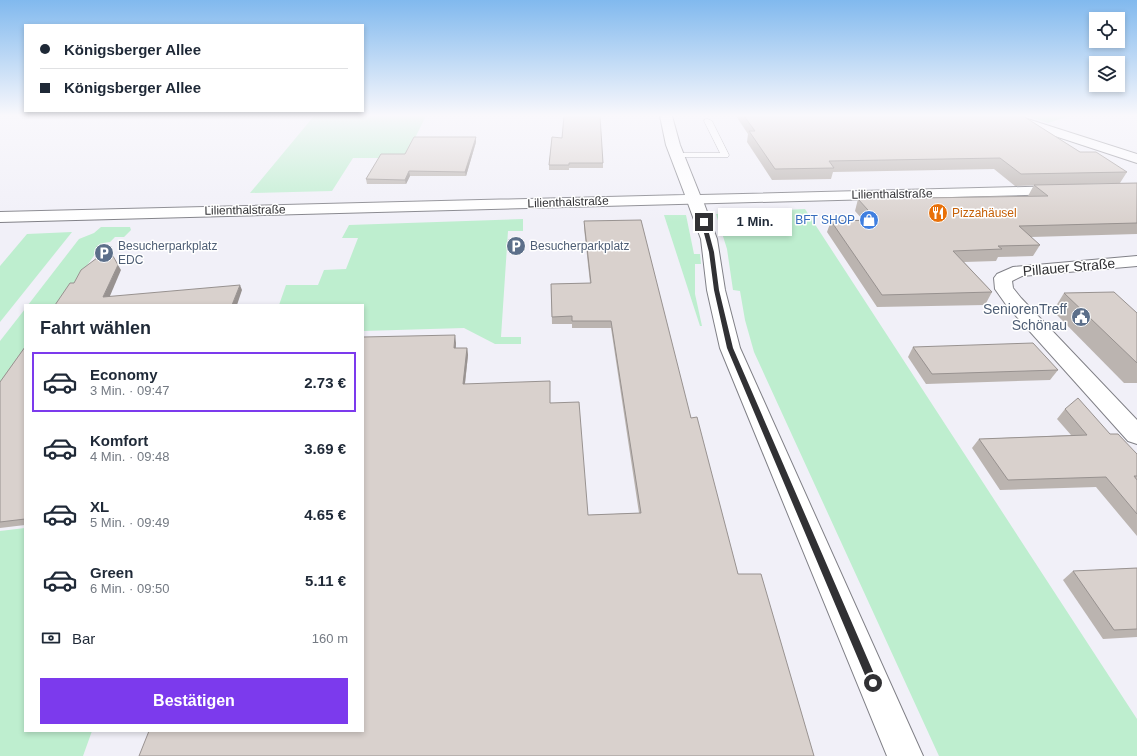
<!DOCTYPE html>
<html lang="de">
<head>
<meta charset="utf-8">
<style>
	body { margin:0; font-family:Helvetica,sans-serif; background:#f6f6f7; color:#1f2937; height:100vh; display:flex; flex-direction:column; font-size:15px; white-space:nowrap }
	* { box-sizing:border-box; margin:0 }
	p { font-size:13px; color:#747a83 }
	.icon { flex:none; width:22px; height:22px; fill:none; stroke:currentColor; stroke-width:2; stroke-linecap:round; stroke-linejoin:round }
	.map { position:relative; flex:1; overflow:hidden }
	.details { position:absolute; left:24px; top:304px; width:340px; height:428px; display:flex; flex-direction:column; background:#fff; border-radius:0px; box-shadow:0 2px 6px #0003 }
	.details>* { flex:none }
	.hud { position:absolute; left:24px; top:24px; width:340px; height:88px; border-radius:0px; box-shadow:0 2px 6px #0003; display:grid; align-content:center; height:88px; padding:0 16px; background:#fff }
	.tools { position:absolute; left:1089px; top:12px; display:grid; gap:8px }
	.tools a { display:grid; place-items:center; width:36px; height:36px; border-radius:0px; background:#fff; box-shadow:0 2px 6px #0003; font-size:20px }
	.end { position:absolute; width:18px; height:18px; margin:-9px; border:5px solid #313134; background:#fff; box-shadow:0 0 0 2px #fff }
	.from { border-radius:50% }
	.bubble { position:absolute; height:28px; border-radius:0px; background:#fff; box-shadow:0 2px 6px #0003; font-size:13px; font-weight:600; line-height:28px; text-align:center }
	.hud b { display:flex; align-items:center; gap:14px; height:38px; font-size:15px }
	.hud b+b { border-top:1px solid #e0e1e3 }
	.hud i { width:10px; height:10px; background:#1f2937 }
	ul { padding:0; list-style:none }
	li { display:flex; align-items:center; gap:12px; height:60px; margin:0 8px 6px; padding:0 8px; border:2px solid transparent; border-radius:0px }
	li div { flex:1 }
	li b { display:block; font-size:15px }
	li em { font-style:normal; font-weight:600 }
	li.active { border-color:#7c3aed }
	li>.icon { width:36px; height:36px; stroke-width:1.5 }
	h2 { padding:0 16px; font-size:18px; line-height:48px }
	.pay { display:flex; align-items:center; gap:10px; height:44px; padding:0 16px; font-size:15px }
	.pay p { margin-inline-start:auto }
	.button { display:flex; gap:8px; margin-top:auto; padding:8px 16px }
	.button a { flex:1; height:46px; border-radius:0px; background:#7c3aed; color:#fff; font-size:16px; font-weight:600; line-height:46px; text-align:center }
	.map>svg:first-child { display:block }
</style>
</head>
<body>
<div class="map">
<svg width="1137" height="756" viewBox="0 0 1137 756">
	<rect width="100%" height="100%" fill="#f1f0f8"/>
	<g fill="#beeecf">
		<polygon points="314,116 426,116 405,158 353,158 332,191 250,193"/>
		<polygon points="1026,116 1069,116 1048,123"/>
		<path d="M805,209L1137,719V756H939L754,352L745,320L740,291L733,290L727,249L716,214C745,213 775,210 805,209Z"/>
		<polygon points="664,215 686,215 694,254 700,254 701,264 695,264 695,294 702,326 700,326"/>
		<polygon points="523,219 523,231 508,231 501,337 521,337 521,344 495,344 464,328 363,331 363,305 279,305 286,285 318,285 324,270 346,269 358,238 342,238 349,225"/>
		<polygon points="101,227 130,227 131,230 124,237 115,237 110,242 103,243 59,305 28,305 79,239 94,233"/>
		<polygon points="72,232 0,322 0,266 27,234"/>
		<polygon points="25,309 25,353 0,389 0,341"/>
		<polygon points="25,528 25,731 92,731 83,756 0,756 0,531"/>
	</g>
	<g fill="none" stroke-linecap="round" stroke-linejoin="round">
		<g stroke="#808087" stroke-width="1">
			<polygon id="lane" points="705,119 708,119 712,121 729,155 728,157 675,157 675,153 720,153 704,121"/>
		</g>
		<g stroke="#808087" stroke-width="2">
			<g id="street">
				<polygon points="1001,116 1018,116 1137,154 1137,163 1003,119"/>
				<polygon points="694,193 699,195 702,198 717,239 725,290 740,348 923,756 887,756 720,348 707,290 701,239 686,198 689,195"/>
				<polygon points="1137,256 1137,266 1022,276 1012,281 1013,288 1021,298 1137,420 1137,444 1128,441 1007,306 995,289 994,278 997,274 1013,267"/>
			</g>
		</g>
		<g stroke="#808087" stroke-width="2">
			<polygon id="secondary" points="660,116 672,116 680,145 700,195 1062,186 1067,187 1069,190 1067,193 1062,194 0,222 0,212 685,195 666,145"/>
		</g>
		<use href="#lane" fill="#fff" fill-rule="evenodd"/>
		<use href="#street" fill="#fff" fill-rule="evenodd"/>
		<use href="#secondary" fill="#fff" fill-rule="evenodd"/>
	</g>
	<g fill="#bbb4b0">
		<polygon points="736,116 1023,116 1080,152 1127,172 1120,183 1015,186 994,169 833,172 831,179 772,180 747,142 748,134"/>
		<polygon points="552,137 603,163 603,168 569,168 569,170 549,170 549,165"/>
		<polygon points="476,142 466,176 410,176 406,184 367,184 366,179 405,154"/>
		<polygon points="1137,183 1137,234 1031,237 1040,245 1033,256 998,257 996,261 964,262 992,292 985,305 877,307 827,232 831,221 863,220 855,211 858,199 1028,196 1034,185"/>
		<polygon points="584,221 691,418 738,574 149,731 456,343 456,348 467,348 468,355 465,384 550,403 588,515 639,513 611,328 572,328 572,324 552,324 551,284 590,283 584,228"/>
		<polygon points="1064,293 1137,313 1137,383 1124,383 1053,311"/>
		<polygon points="25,347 25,525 0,528 0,382"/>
		<polygon points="913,347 1058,370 1050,380 926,384 908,357"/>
		<polygon points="1065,409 1110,434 1137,454 1137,536 1096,487 1000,490 972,448 979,439 1071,435 1057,419"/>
		<polygon points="1137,568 1137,637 1103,639 1063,580 1073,571"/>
	</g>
	<g fill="#989290">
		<polygon points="476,137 476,142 466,176 465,172"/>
		<polygon points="409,171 410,176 406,184 405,180"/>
		<polygon points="118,265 121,270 107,303 103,297"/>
		<polygon points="240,285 242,290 237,305 232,305"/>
		<polygon points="455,335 456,343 455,356 454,348"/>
		<polygon points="467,348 468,355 464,391 463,384"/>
	</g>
	<g fill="#d9d1cd" stroke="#989290">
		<polygon points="564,116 600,116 603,163 569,163 569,165 549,165 552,137 562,138"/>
		<polygon points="744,116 1023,116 1080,152 1096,152 1127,172 1021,174 1000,158 829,161 834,168 775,169 749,131 755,131"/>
		<polygon points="414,137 476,137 465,172 409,171 405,180 366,179 381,154 405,154"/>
		<polygon points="1137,183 1137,223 1019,226 1040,245 998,246 1002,249 953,251 992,292 882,295 831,221 877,220 858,199 1048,196 1034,185"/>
		<polygon points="641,220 691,418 697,417 738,574 761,574 814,756 139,756 149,731 363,731 363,337 455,335 454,348 467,348 463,384 550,381 550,403 579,402 588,515 641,513 611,321 572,321 572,316 552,317 551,284 591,283 584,221"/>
		<polygon points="109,249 118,265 103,297 240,285 232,305 55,305 70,283 74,283 81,270"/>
		<polygon points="1114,292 1137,313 1137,363 1064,293"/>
		<polygon points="1033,343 1058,370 932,374 913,347"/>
		<polygon points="25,347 25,519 0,522 0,382"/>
		<polygon points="1078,398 1110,434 1118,434 1137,454 1137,476 1134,476 1137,480 1137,514 1106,477 1008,480 979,439 1087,435 1065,409"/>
		<polygon points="1137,568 1137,629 1114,630 1073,571"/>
	</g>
	<linearGradient id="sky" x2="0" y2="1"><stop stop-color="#81b9ee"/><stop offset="0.52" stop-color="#f9f8fc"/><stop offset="1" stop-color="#f9f8fc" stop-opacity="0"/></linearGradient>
	<rect width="1137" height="222" fill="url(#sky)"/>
	<polygon fill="#313134" points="704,221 706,222 714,252 719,290 733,348 878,683 877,687 873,688 870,687 727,348 714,290 709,252 701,222"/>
	<defs>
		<g id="restaurant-disc" transform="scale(1)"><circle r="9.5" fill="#e8710a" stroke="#fff"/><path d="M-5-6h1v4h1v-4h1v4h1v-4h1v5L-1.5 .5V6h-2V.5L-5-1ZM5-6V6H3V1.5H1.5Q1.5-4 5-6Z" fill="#fff"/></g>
		<g id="shop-disc" transform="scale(1)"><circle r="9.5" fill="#3f7fe0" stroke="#fff"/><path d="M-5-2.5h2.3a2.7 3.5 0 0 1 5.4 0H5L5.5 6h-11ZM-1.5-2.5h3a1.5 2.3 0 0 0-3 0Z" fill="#fff"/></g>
		<g id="parking-disc" transform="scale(1)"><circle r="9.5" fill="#5c6f8a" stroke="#fff"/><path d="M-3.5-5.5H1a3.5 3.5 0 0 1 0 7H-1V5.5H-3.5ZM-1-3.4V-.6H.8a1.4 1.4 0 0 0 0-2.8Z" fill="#fff"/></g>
		<g id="civic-disc" transform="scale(1)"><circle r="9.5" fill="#5c6f8a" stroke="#fff"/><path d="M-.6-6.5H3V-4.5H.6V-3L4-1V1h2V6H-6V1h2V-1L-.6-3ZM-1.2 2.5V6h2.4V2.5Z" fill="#fff"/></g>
	</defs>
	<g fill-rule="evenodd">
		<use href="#restaurant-disc" x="938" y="213"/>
		<use href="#shop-disc" x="869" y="220"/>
		<use href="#parking-disc" x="516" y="246"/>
		<use href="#parking-disc" x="104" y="253"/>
		<use href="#civic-disc" x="1081" y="317"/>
	</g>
	<g text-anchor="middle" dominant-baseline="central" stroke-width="3" stroke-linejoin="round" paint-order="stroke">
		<g font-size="12" fill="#313134" stroke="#fff">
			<text transform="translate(892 194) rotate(-1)">Lilienthalstraße</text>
			<text transform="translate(568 202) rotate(-2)">Lilienthalstraße</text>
			<text transform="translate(245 210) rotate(-1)">Lilienthalstraße</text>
		</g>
		<g font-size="12" fill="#c56008" stroke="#fff" text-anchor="start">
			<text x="952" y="213">Pizzahäusel</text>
		</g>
		<g font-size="12" fill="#366cbe" stroke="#fff" text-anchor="end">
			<text x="855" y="220">BFT SHOP</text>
		</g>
		<g font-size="12" fill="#4e5e75" stroke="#fff" text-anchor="start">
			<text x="118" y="246">Besucherparkplatz<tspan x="118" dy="14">EDC</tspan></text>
			<text x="530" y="246">Besucherparkplatz</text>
		</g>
		<g font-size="14" fill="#313134" stroke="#fff">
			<text transform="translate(1069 267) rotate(-5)">Pillauer Straße</text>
		</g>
		<g font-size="14" fill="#4e5e75" stroke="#fff" text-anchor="end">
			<text x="1067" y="309">SeniorenTreff<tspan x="1067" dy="16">Schönau</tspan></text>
		</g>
	</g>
</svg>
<div class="tools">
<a><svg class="icon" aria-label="locate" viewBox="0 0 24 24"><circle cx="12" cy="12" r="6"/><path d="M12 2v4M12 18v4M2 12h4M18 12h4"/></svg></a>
<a><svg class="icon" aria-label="layers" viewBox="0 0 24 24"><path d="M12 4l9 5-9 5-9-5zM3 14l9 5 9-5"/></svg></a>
</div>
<i class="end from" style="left:873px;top:683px"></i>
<i class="end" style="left:704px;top:222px"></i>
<div class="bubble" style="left:718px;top:208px;width:74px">1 Min.</div>
<div class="hud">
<b><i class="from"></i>Königsberger Allee</b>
<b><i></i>Königsberger Allee</b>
</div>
<section class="details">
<h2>Fahrt wählen</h2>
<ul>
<li class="active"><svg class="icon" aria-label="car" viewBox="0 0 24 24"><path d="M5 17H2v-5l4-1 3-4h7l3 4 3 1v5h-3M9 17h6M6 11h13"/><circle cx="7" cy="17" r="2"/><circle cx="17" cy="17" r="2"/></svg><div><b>Economy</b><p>3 Min. · 09:47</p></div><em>2.73 €</em></li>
<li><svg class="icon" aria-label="car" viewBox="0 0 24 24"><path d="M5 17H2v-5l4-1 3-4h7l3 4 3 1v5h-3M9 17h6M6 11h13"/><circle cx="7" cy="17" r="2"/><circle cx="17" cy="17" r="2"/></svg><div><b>Komfort</b><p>4 Min. · 09:48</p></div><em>3.69 €</em></li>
<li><svg class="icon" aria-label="car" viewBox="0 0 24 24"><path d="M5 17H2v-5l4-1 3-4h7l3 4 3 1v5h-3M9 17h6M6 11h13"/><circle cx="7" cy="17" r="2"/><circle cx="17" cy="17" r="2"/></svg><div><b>XL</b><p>5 Min. · 09:49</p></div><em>4.65 €</em></li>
<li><svg class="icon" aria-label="car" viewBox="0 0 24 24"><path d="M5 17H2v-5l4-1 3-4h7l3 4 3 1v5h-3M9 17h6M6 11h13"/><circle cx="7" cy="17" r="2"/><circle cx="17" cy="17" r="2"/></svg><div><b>Green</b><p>6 Min. · 09:50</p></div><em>5.11 €</em></li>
</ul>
<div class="pay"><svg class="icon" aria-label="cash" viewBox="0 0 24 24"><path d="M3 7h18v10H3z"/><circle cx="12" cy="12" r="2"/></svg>Bar<p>160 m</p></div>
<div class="button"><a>Bestätigen</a></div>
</section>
</div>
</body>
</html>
